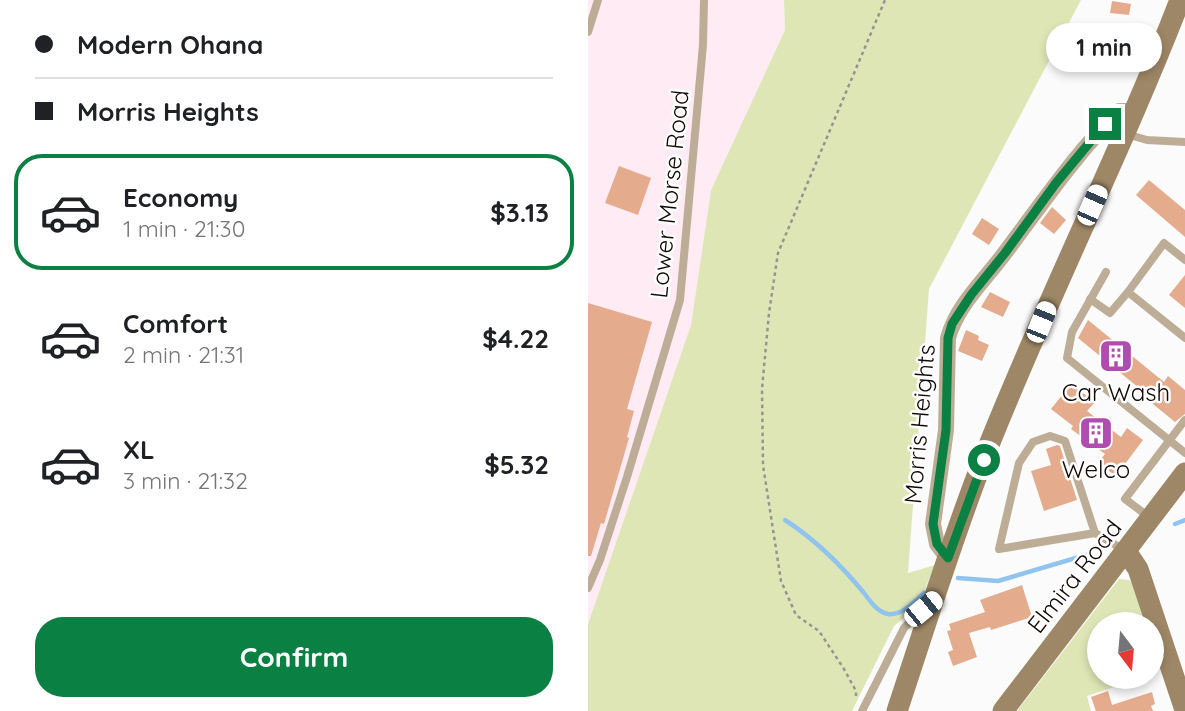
<!DOCTYPE html>
<html lang="en">
<head>
<meta charset="utf-8">
<style>
	body { margin:0; font-family:Quicksand,sans-serif; background:#f6f6f6; color:#202124; height:100vh; display:flex; flex-direction:column; font-size:26px; white-space:nowrap }
	* { box-sizing:border-box; margin:0 }
	p { font-size:23px; color:#757577 }
	.icon { flex:none; width:38px; height:38px; fill:none; stroke:currentColor; stroke-width:2; stroke-linecap:round; stroke-linejoin:round }
	.map { position:relative; flex:1; overflow:hidden }
	.side { display:flex; flex-direction:column; background:#fff; width:588px }
	.side>* { flex:none }
	.guide { display:grid; align-content:center; height:154px; padding:0 35px; background:#fff }
	.needle { width:46px; rotate:164deg }
	.fabs { position:absolute; left:499px; top:612px; display:grid; gap:14px }
	.fabs a { display:grid; place-items:center; width:77px; height:77px; border-radius:50%; background:#fff; box-shadow:0 4px 10px #0003; font-size:35px }
	.end { position:absolute; width:32px; height:32px; margin:-16px; border:9px solid #0b8043; background:#fff; box-shadow:0 0 0 4px #fff }
	.from { border-radius:50% }
	.bubble { position:absolute; height:49px; border-radius:24px; background:#fff; box-shadow:0 4px 10px #0003; font-size:23px; font-weight:700; line-height:49px; text-align:center }
	.car { position:absolute; width:21px; height:42px; margin:-21px -10px; border-radius:9px; box-shadow:0 0 5px 2px #0007; background:linear-gradient(#fff 24%,#345 0 40%,#fff 0 76%,#345 0 86%,#fff 0) }
	.guide b { display:flex; align-items:center; gap:24px; height:66px; font-size:26px }
	.guide b+b { border-top:2px solid #e0e0e0 }
	.guide i { width:18px; height:18px; background:#202124 }
	ul { padding:0; list-style:none }
	li { display:flex; align-items:center; gap:21px; height:116px; margin:0 14px 10px; padding:0 21px; border:4px solid transparent; border-radius:28px }
	li div { flex:1 }
	li b { display:block; font-size:26px }
	li em { font-style:normal; font-weight:700 }
	li.selected { border-color:#0b8043 }
	li>.icon { width:63px; height:63px; stroke-width:1.5 }
	.cta { display:flex; gap:14px; margin-top:auto; padding:14px 35px }
	.cta a { flex:1; height:80px; border-radius:28px; background:#0b8043; color:#fff; font-size:28px; font-weight:700; line-height:80px; text-align:center }
	main { display:flex; flex:1; min-height:0 }
	.map>svg:first-child { display:block }
</style>
</head>
<body>
<main>
<section class="side">
<div class="guide">
<b><i class="from"></i>Modern Ohana</b>
<b><i></i>Morris Heights</b>
</div>
<ul>
<li class="selected"><svg class="icon" aria-label="car" viewBox="0 0 24 24"><path d="M5 17H2v-5l4-1 3-4h7l3 4 3 1v5h-3M9 17h6M6 11h13"/><circle cx="7" cy="17" r="2"/><circle cx="17" cy="17" r="2"/></svg><div><b>Economy</b><p>1 min · 21:30</p></div><em>$3.13</em></li>
<li><svg class="icon" aria-label="car" viewBox="0 0 24 24"><path d="M5 17H2v-5l4-1 3-4h7l3 4 3 1v5h-3M9 17h6M6 11h13"/><circle cx="7" cy="17" r="2"/><circle cx="17" cy="17" r="2"/></svg><div><b>Comfort</b><p>2 min · 21:31</p></div><em>$4.22</em></li>
<li><svg class="icon" aria-label="car" viewBox="0 0 24 24"><path d="M5 17H2v-5l4-1 3-4h7l3 4 3 1v5h-3M9 17h6M6 11h13"/><circle cx="7" cy="17" r="2"/><circle cx="17" cy="17" r="2"/></svg><div><b>XL</b><p>3 min · 21:32</p></div><em>$5.32</em></li>
</ul>
<div class="cta"><a>Confirm</a></div>
</section>
<div class="map">
<svg width="597" height="711" viewBox="0 0 597 711">
	<rect width="100%" height="100%" fill="#fbfbfb"/>
	<polygon fill="#feebf4" points="0,0 196,0 197,30 123,190 103,325 0,624"/>
	<g fill="#dfe6b6">
		<polygon points="196,0 493,0 341,289 320,573 347,565 330,606 306,626 264,711 0,711 0,624 103,325 123,190 197,30"/>
		<polygon points="531,579 541,580 545,584 558,625 511,625 511,677 557,677 499,696 503,711 429,711"/>
	</g>
	<g fill="none" stroke-linecap="round" stroke-linejoin="round">
		<g stroke="#90c3ed" stroke-width="4.5">
			<path d="M197,520C228,540 253,565 276,593C282,601 289,612 300,614C314,616 326,602 336,593"/>
			<polyline points="587,524 597,520"/>
			<polyline points="370,578 410,581 498,555"/>
		</g>
	</g>
	<g fill="#e5ab8d">
		<polygon points="524,1 543,4 541,15 522,13"/>
		<polygon points="505,55 522,63 518,72 501,66"/>
		<polygon points="31,166 63,178 50,215 17,203"/>
		<polygon points="561,180 597,210 597,237 548,195"/>
		<polygon points="464,207 478,220 466,234 452,223"/>
		<polygon points="394,218 411,229 401,245 384,234"/>
		<polygon points="597,275 597,308 581,295"/>
		<polygon points="402,292 422,302 415,317 393,307"/>
		<polygon points="0,303 64,322 39,409 46,411 39,437 41,438 16,524 13,523 3,556 0,556"/>
		<polygon points="500,320 576,382 580,376 597,390 597,414 587,422 560,400 562,397 490,338"/>
		<polygon points="378,330 391,336 390,340 401,345 394,361 370,351"/>
		<polygon points="483,384 507,402 499,411 533,437 539,428 555,440 528,476 510,463 517,454 483,429 485,426 463,409"/>
		<polygon points="469,445 472,446 489,500 456,511 443,471 463,465 458,449"/>
		<polygon points="434,585 444,617 403,630 402,627 381,633 389,657 365,666 360,652 365,650 359,631 363,630 361,624 397,612 392,600"/>
		<polygon points="520,691 524,705 564,692 567,704 563,706 565,711 508,711 503,697"/>
	</g>
	<g fill="none" stroke-linecap="round" stroke-linejoin="round">
		<polyline stroke="#979391" stroke-width="2.5" stroke-dasharray="3.5 3.5" stroke-linecap="butt" points="268,696 268,691 256,669 231,631 208,615 193,581 175,465 174,389 181,313 190,253 297,0"/>
		<g stroke="#bdad97" stroke-width="8">
			<polyline points="0,32 10,0"/>
			<polyline points="538,134 559,140 597,142"/>
			<polyline points="597,260 576,243 540,292 597,338"/>
			<polyline points="518,272 484,332 479,358 597,453"/>
			<polyline points="502,299 522,313 540,292"/>
			<polyline points="561,517 537,499 597,420"/>
			<polyline points="507,533 411,549 431,463 445,442 462,436 477,441 507,533 536,550"/>
			<polyline points="0,588 12,560 39,477 92,300 115,45 116,0"/>
			<polyline points="274,711 316,628 336,608"/>
		</g>
		<path stroke="#bdad97" stroke-width="16" d="M360,558L349,544L345,524L358,430L360,338C369,305 396,281 416,254C453,205 487,154 531,111H545"/>
		<g stroke="#9e8766" stroke-width="21">
			<polyline points="538,551 550,569 597,710"/>
			<path d="M309,711C337,627 363,542 395,460C456,304 532,155 592,0"/>
			<polyline points="415,711 597,473"/>
		</g>
	</g>
	<g fill="none" stroke-linecap="round" stroke-linejoin="round">
		<polyline stroke="#0b8043" stroke-width="9" points="396,460 360,558 349,544 345,524 358,430 360,338 364,324 383,295 417,253 468,183 517,124"/>
	</g>
	<defs>
		<g id="building-square" transform="scale(1.75)"><rect x="-9" y="-9" width="18" height="18" rx="4" fill="#b04baf" stroke="#fff"/><path d="M-4-6H4V6H1V3H-1V6H-4ZM-2.5-4.3h1.7v1.8h-1.7ZM.8-4.3h1.7v1.8H.8ZM-2.5-1h1.7V.8h-1.7ZM.8-1h1.7V.8H.8Z" fill="#fff"/></g>
	</defs>
	<g fill-rule="evenodd">
		<use href="#building-square" x="528" y="356"/>
		<use href="#building-square" x="508" y="433"/>
	</g>
	<g text-anchor="middle" dominant-baseline="central" stroke-width="5" stroke-linejoin="round" paint-order="stroke">
		<g font-size="24" fill="#120905" stroke="#fff">
			<text transform="translate(81 194) rotate(-84)">Lower Morse Road</text>
			<text transform="translate(331 424) rotate(-85)">Morris Heights</text>
			<text transform="translate(486 576) rotate(-52)">Elmira Road</text>
		</g>
		<g font-size="24" fill="#120905" stroke="#fff">
			<text x="528" y="392">Car Wash</text>
			<text x="508" y="469">Welco</text>
		</g>
	</g>
</svg>
<div class="fabs">
<a><svg class="needle" viewBox="-14 -14 28 28"><path d="M0-13l5 13h-10z" fill="#e53935"/><path d="M0 13l5-13h-10z" fill="#757577"/></svg></a>
</div>
<i class="end from" style="left:396px;top:460px"></i>
<i class="end" style="left:517px;top:124px"></i>
<div class="bubble" style="left:458px;top:23px;width:116px">1 min</div>
<i class="car" style="left:504px;top:205px;rotate:24deg"></i>
<i class="car" style="left:453px;top:322px;rotate:22deg"></i>
<i class="car" style="left:335px;top:609px;rotate:51deg"></i>
</div>
</main>
</body>
</html>
